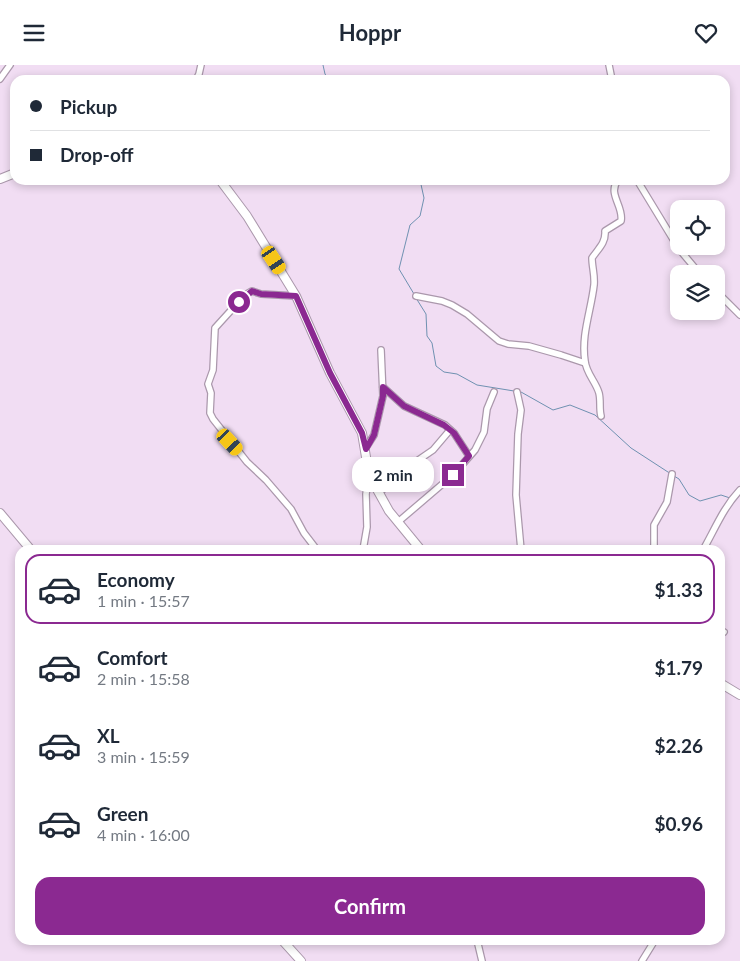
<!DOCTYPE html>
<html lang="en">
<head>
<meta charset="utf-8">
<style>
	body { margin:0; font-family:Lato,sans-serif; background:#f6f6f7; color:#1f2937; height:100vh; display:flex; flex-direction:column; font-size:19px; white-space:nowrap }
	* { box-sizing:border-box; margin:0 }
	p { font-size:16px; color:#747a83 }
	.icon { flex:none; width:28px; height:28px; fill:none; stroke:currentColor; stroke-width:2; stroke-linecap:round; stroke-linejoin:round }
	.map { position:relative; flex:1; overflow:hidden }
	.panel { position:absolute; left:15px; top:480px; width:710px; height:400px; display:flex; flex-direction:column; background:#fff; border-radius:15px; box-shadow:0 2px 8px #0003 }
	.panel>* { flex:none }
	.top-card { position:absolute; left:10px; top:10px; width:720px; height:110px; border-radius:15px; box-shadow:0 2px 8px #0003; display:grid; align-content:center; height:110px; padding:0 20px; background:#fff }
	.tools { position:absolute; left:670px; top:135px; display:grid; gap:10px }
	.tools a { display:grid; place-items:center; width:55px; height:55px; border-radius:10px; background:#fff; box-shadow:0 2px 8px #0003; font-size:25px }
	.end { position:absolute; width:22px; height:22px; margin:-11px; border:6px solid #8b2991; background:#fff; box-shadow:0 0 0 2px #fff }
	.from { border-radius:50% }
	.bubble { position:absolute; height:35px; border-radius:15px; background:#fff; box-shadow:0 2px 8px #0003; font-size:16px; font-weight:700; line-height:35px; text-align:center }
	.car { position:absolute; width:15px; height:30px; margin:-15px -8px; border-radius:6px; box-shadow:0 0 4px 1px #0007; background:linear-gradient(#f5c518 24%,#345 0 40%,#f5c518 0 76%,#345 0 86%,#f5c518 0) }
	.top-card b { display:flex; align-items:center; gap:18px; height:48px; font-size:19px }
	.top-card b+b { border-top:1px solid #e0e1e3 }
	.top-card i { width:12px; height:12px; background:#1f2937 }
	ul { padding:9px 0 0; list-style:none }
	li { display:flex; align-items:center; gap:15px; height:70px; margin:0 10px 8px; padding:0 10px; border:2px solid transparent; border-radius:15px }
	li div { flex:1 }
	li b { display:block; font-size:19px }
	li em { font-style:normal; font-weight:700 }
	li.current { border-color:#8b2991 }
	li>.icon { width:45px; height:45px; stroke-width:1.5 }
	.cta { display:flex; gap:10px; margin-top:auto; padding:10px 20px }
	.cta a { flex:1; height:58px; border-radius:15px; background:#8b2991; color:#fff; font-size:20px; font-weight:700; line-height:58px; text-align:center }
	header { display:flex; justify-content:space-between; align-items:center; height:65px; padding:0 20px; background:#fff; font-size:22px; font-weight:700 }
	.map>svg:first-child { display:block }
</style>
</head>
<body>
<header><svg class="icon" aria-label="menu" viewBox="0 0 24 24"><path d="M4 6h16M4 12h16M4 18h16"/></svg>Hoppr<svg class="icon" aria-label="heart" viewBox="0 0 24 24"><path d="M12 20l-8-8c-3-5 5-10 8-4 3-6 11-1 8 4z"/></svg></header>
<div class="map">
<svg width="740" height="896" viewBox="0 0 740 896">
	<rect width="100%" height="100%" fill="#f1ddf3"/>
	<g fill="none" stroke-linecap="round" stroke-linejoin="round">
		<g stroke="#6f91b1" stroke-width="1">
			<polyline points="323,0 325,9 329,15"/>
			<polyline points="414,229 399,204 410,160 420,151 424,133 420,115"/>
			<polyline points="416,233 426,249 427,271 432,278 436,301 444,307 457,309 477,320 514,326"/>
			<polyline points="521,327 553,345 570,340 595,350 631,383 671,409"/>
			<polyline points="674,411 679,414 689,430 700,436 721,430 730,433"/>
		</g>
		<g stroke="#ab98ac" stroke-width="8">
			<g id="minor">
				<polyline points="609,0 612,15"/>
				<polyline points="0,14 10,0"/>
				<polyline points="196,15 199,9 201,0"/>
				<polyline points="637,115 679,184 700,209"/>
				<polyline points="716,226 740,250"/>
				<polyline points="296,231 261,229 252,226 245,230 215,263 213,305 208,319 211,328 210,348 213,354 247,397 266,415 291,444 304,468 317,485"/>
				<polyline points="416,231 442,236 452,240 467,249 499,276 508,279 529,281 561,290 585,298"/>
				<polyline points="383,322 404,341 445,360 454,368 469,391"/>
				<polyline points="517,327 521,345 518,369 516,430 521,485"/>
				<path d="M601,351C599,343 601,336 599,328C596,317 586,308 585,296C581,270 591,246 594,220C595,210 592,202 592,193C598,184 606,178 605,166L621,156C624,141 607,129 618,115"/>
				<polyline points="365,384 374,370 383,331 381,285"/>
				<polyline points="378,427 396,417 414,398 433,385 450,365"/>
				<polyline points="398,457 453,410 475,385 484,367 487,344 494,327"/>
				<polyline points="363,485 367,462 366,429 369,410"/>
				<polyline points="654,485 654,460 667,437 672,409"/>
				<path d="M703,485C715,464 723,443 740,425"/>
				<polyline points="720,565 724,567"/>
				<polyline points="477,875 482,896"/>
				<polyline points="642,896 655,875"/>
			</g>
		</g>
		<g stroke="#ab98ac" stroke-width="10">
			<g id="tertiary">
				<polyline points="0,114 15,108"/>
				<polyline points="220,115 247,151 296,231 330,308 362,368 369,410 389,446 421,485"/>
				<polyline points="0,448 31,485"/>
				<polyline points="720,618 740,630"/>
				<polyline points="282,875 301,896"/>
			</g>
		</g>
		<use href="#minor" stroke="#fff" stroke-width="5.5"/>
		<use href="#tertiary" stroke="#fff" stroke-width="8"/>
	</g>
	<g fill="none" stroke-linecap="round" stroke-linejoin="round">
		<polyline stroke="#8b2991" stroke-width="6" points="239,237 252,226 261,229 296,231 330,308 362,368 366,384 374,370 383,331 383,322 404,341 444,360 454,368 469,391 453,410"/>
	</g>
</svg>
<div class="tools">
<a><svg class="icon" aria-label="locate" viewBox="0 0 24 24"><circle cx="12" cy="12" r="6"/><path d="M12 2v4M12 18v4M2 12h4M18 12h4"/></svg></a>
<a><svg class="icon" aria-label="layers" viewBox="0 0 24 24"><path d="M12 4l9 5-9 5-9-5zM3 14l9 5 9-5"/></svg></a>
</div>
<i class="end from" style="left:239px;top:237px"></i>
<i class="end" style="left:453px;top:410px"></i>
<div class="bubble" style="left:352px;top:392px;width:82px">2 min</div>
<i class="car" style="left:274px;top:195px;rotate:146deg"></i>
<i class="car" style="left:230px;top:377px;rotate:137deg"></i>
<div class="top-card">
<b><i class="from"></i>Pickup</b>
<b><i></i>Drop-off</b>
</div>
<section class="panel">
<ul>
<li class="current"><svg class="icon" aria-label="car" viewBox="0 0 24 24"><path d="M5 17H2v-5l4-1 3-4h7l3 4 3 1v5h-3M9 17h6M6 11h13"/><circle cx="7" cy="17" r="2"/><circle cx="17" cy="17" r="2"/></svg><div><b>Economy</b><p>1 min · 15:57</p></div><em>$1.33</em></li>
<li><svg class="icon" aria-label="car" viewBox="0 0 24 24"><path d="M5 17H2v-5l4-1 3-4h7l3 4 3 1v5h-3M9 17h6M6 11h13"/><circle cx="7" cy="17" r="2"/><circle cx="17" cy="17" r="2"/></svg><div><b>Comfort</b><p>2 min · 15:58</p></div><em>$1.79</em></li>
<li><svg class="icon" aria-label="car" viewBox="0 0 24 24"><path d="M5 17H2v-5l4-1 3-4h7l3 4 3 1v5h-3M9 17h6M6 11h13"/><circle cx="7" cy="17" r="2"/><circle cx="17" cy="17" r="2"/></svg><div><b>XL</b><p>3 min · 15:59</p></div><em>$2.26</em></li>
<li><svg class="icon" aria-label="car" viewBox="0 0 24 24"><path d="M5 17H2v-5l4-1 3-4h7l3 4 3 1v5h-3M9 17h6M6 11h13"/><circle cx="7" cy="17" r="2"/><circle cx="17" cy="17" r="2"/></svg><div><b>Green</b><p>4 min · 16:00</p></div><em>$0.96</em></li>
</ul>
<div class="cta"><a>Confirm</a></div>
</section>
</div>
</body>
</html>
